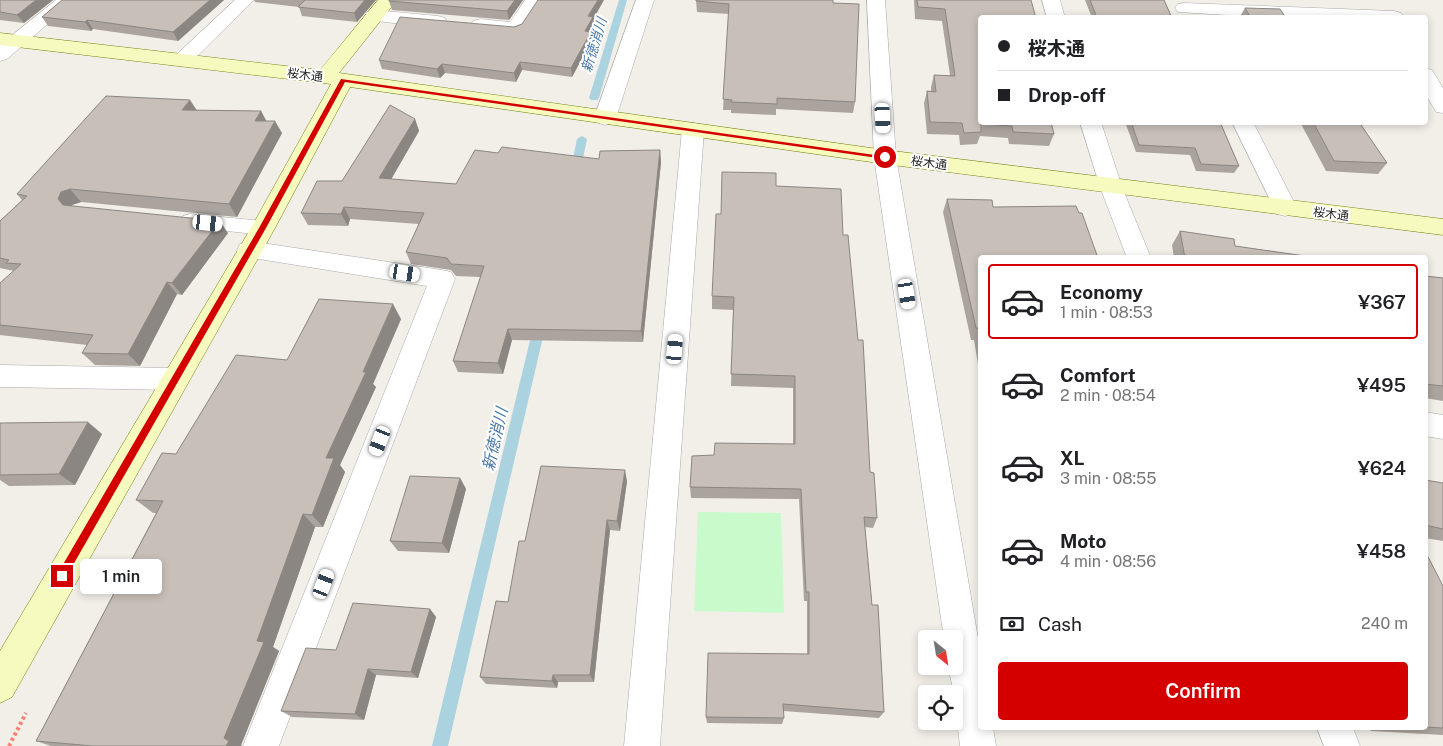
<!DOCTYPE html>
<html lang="en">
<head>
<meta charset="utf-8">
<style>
	body { margin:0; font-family:"Public Sans","Noto Sans JP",sans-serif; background:#f2f2f2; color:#202124; height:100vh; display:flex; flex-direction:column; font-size:19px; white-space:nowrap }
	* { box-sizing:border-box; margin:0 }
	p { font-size:16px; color:#757577 }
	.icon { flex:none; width:28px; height:28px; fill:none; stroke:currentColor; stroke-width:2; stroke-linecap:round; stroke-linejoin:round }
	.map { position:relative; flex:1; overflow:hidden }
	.details { position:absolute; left:978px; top:255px; width:450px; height:475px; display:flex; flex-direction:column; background:#fff; border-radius:5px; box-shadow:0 2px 8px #0003 }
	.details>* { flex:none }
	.top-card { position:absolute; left:978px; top:15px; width:450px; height:110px; border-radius:5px; box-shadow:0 2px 8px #0003; display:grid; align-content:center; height:110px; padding:0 20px; background:#fff }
	.needle { width:32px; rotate:150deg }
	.controls { position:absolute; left:918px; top:630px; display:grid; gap:10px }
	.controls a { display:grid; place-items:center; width:45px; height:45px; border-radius:5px; background:#fff; box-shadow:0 2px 8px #0003; font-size:25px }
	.end { position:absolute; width:22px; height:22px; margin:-11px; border:6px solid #d40000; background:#fff; box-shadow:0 0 0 2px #fff }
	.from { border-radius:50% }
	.bubble { position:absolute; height:35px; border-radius:5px; background:#fff; box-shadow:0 2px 8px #0003; font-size:16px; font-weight:600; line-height:35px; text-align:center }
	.car { position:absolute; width:15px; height:30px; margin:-15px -8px; border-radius:6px; box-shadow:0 0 4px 1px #0007; background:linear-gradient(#fff 24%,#345 0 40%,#fff 0 76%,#345 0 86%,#fff 0) }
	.top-card b { display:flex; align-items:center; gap:18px; height:48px; font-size:19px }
	.top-card b+b { border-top:1px solid #e0e0e0 }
	.top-card i { width:12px; height:12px; background:#202124 }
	ul { padding:9px 0 0; list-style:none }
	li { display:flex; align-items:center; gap:15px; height:75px; margin:0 10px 8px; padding:0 10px; border:2px solid transparent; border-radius:5px }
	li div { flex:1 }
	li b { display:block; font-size:19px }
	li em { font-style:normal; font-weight:600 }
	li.selected { border-color:#d40000 }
	li>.icon { width:45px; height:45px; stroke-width:1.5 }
	.pay { display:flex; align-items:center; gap:12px; height:55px; padding:0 20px; font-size:19px }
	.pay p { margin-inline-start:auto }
	.button { display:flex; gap:10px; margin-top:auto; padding:10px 20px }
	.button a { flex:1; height:58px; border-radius:5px; background:#d40000; color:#fff; font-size:20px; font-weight:600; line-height:58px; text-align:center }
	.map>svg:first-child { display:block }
</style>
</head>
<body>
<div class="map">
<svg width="1443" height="746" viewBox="0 0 1443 746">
	<rect width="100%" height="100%" fill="#f2efe9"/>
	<polygon fill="#c8facc" points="698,512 781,513 784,613 694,611"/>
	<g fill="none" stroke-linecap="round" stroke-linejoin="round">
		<g fill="#aad3df" fill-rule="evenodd">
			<polygon points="619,0 627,0 599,98 597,100 591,100 589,98"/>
			<polygon points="582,136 587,139 580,173 575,176 570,173 577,139"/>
			<polygon points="540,319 546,324 448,746 432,746 534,324"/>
		</g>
		<g stroke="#a9a9a9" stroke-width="1">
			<polygon id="lane" points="190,214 263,221 270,223 273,228 270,233 263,235 183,226 180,221 183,216"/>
		</g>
		<g stroke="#a9a9a9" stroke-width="1">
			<g id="street">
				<polygon points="56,0 76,0 7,59 0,61 0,45"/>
				<polygon points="235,0 254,0 189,64 175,64 172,60 175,56"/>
				<path d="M525,0H543L522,32C507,36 488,33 473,29L471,25L473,21L480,19L510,22Z"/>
				<polygon points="636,0 654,0 616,118 612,123 605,125 598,123 594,118"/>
				<polygon points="867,0 885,0 896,157 980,650 980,728 993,728 996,746 960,746 954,694 948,666 954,666 954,639 944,639 874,157"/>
				<polygon points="1042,0 1060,0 1065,18 1047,18"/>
				<polygon points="1184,3 1394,11 1401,13 1403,17 1277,18 1178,12 1175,8 1178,4"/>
				<polygon points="374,10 438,16 445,18 447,22 445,26 438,28 367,20 365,16 367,12"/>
				<polygon points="1425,68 1432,70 1443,88 1443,113 1436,112 1425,93"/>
				<polygon points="1080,122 1101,122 1122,187 1151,258 1127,258 1100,187"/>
				<polygon points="1232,122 1253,122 1297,208 1293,214 1285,216 1277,214"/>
				<polygon points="693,123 701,125 704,130 660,746 624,746 682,130 685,125"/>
				<polygon points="249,241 442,270 451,272 455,279 279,746 243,746 427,286 240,256 237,250 240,244"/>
				<polygon points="0,365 175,368 185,371 189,379 185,387 175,390 0,387"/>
				<polygon points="1425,412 1443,415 1443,439 1425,436"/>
				<polygon points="1317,728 1353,728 1360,746 1324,746"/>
			</g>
		</g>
		<g stroke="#707d05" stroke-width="1">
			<polygon id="secondary" points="378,0 397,0 339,73 885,150 1443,219 1443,235 885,164 350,87 275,228 12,697 0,703 0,651 251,228 331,84 0,45 0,33 320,70"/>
		</g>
		<polyline stroke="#fa8072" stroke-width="4" stroke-dasharray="3 3" stroke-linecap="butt" points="9,746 26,713"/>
		<use href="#lane" fill="#fff" fill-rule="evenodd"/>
		<use href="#street" fill="#fff" fill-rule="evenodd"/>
		<use href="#secondary" fill="#f7fabf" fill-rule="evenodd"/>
	</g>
	<g fill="#aba49e">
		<polygon points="0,0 53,0 24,23 0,20"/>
		<polygon points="62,0 224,0 178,41 93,29 91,31 48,26 42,17"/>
		<polygon points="254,0 376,0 357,22 302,16 299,7 255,2"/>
		<polygon points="523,0 509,20 392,10 389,1"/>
		<polygon points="696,0 833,3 855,102 853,113 776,109 776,115 731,113 731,110 723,110 729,14 697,12"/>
		<polygon points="914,0 1031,0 980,18 980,122 1051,122 1054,134 1049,146 1009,144 1008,138 980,136 977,144 960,145 959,135 927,134 924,103 927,91 931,92 931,87 934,75 950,75 942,21 915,19"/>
		<polygon points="1085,0 1164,0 1172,18 1092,18"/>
		<polygon points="1245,8 1286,18 1239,18"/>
		<polygon points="594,18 595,26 591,32 592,40 572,77 522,70 516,82 445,73 440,78 382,69 379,60 514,27 522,24"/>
		<polygon points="196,110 261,111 266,121 282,133 237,217 81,202 72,205 72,206 228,233 182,295 177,294 140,366 95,365 82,353 87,345 0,335 0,283 14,271 0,268 0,221 22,200 17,194"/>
		<polygon points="415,119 419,131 391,179 456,184 498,153 599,159 660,150 661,162 643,342 512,340 503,374 458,372 453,361 481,277 456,276 451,270 411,264 406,252 419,224 350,219 348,226 308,225 301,213 342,181"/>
		<polygon points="1125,122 1220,122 1239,166 1234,173 1196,171 1190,155 1136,152"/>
		<polygon points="1300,122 1359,122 1387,163 1378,174 1326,171"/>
		<polygon points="776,186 843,235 870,472 877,518 873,528 865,527 872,605 884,712 879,718 783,711 784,718 782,724 707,723 706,717 807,654 807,601 804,601 799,499 691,498 690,487 714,455 793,444 793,388 731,386 733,310 712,309 712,296 721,214"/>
		<polygon points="947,199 993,207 980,258 980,376 974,340 971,340 943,212"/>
		<polygon points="1180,231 1235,246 1319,258 1174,258 1172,245"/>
		<polygon points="1425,276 1443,278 1443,401 1425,398"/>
		<polygon points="401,319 373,384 376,387 340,465 345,472 323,527 315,527 273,647 279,651 241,745 242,746 51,746 36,741 156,513 153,513 136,500 176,454 287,360"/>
		<polygon points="0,423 102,434 75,485 9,486 0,480"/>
		<polygon points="460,478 466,489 449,553 398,551 390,541"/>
		<polygon points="1425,480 1443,483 1443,541 1425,538"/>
		<polygon points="627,481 620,531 610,530 594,682 558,682 557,688 486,684 480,677 508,602 525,541"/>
		<polygon points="1443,586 1443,735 1371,731 1369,728 1425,728"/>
		<polygon points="430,609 436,617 418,678 376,675 364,720 292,717 281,711 336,650"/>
		<polygon points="1217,728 1251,728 1247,729"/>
	</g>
	<g fill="#8b8681">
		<polygon points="36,0 53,0 24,23 17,15"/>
		<polygon points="210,0 224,0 178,41 173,32"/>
		<polygon points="365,0 376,0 357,22 354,13"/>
		<polygon points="515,0 523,0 509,20 507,11"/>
		<polygon points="598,0 604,0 594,18 595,26 591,32 592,40 572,77 571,68 585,31 588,16"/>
		<polygon points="87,20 93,29 91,31 85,22"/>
		<polygon points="520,62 522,70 516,82 514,73"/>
		<polygon points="442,64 445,73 440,78 437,69"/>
		<polygon points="190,100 198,112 182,110"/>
		<polygon points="261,111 268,124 255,121"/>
		<polygon points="415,119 419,131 385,190 379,178"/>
		<polygon points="275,121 282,133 237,217 229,204"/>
		<polygon points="660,150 661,162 643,342 641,331"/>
		<polygon points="70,189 81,202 72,205 69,212 58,199 61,192"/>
		<polygon points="344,207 350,219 348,226 341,214"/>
		<polygon points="220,221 228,233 182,295 172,283"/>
		<polygon points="167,282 177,294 140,366 128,354"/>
		<polygon points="393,304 401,319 373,384 376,387 340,465 345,472 323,527 312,515 326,458"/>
		<polygon points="508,329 512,340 503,374 498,363"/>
		<polygon points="88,422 102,434 75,485 59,474"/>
		<polygon points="625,470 627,481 620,531 617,521"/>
		<polygon points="460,478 466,489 449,553 442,543"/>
		<polygon points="303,514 315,527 273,647 279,651 241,745 242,746 226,746 224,738 257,641"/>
		<polygon points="607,520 610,530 594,682 590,675"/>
		<polygon points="430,609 436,617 418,678 411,672"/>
		<polygon points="368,669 376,675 364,720 355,714"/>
		<polygon points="553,675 558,682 557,688 552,681"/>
	</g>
	<g fill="#c7bfb8" stroke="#8b8681">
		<polygon points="0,0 36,0 17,15 0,12"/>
		<polygon points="62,0 210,0 173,32 87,20 85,22 42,17"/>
		<polygon points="305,0 365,0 354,13 298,7"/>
		<polygon points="389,0 515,0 507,11 389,1"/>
		<polygon points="538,0 598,0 588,16 593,17 585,31 591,32 571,68 520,62 514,73 442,64 437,69 379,60 400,17 514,27 522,24"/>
		<polygon points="696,0 833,0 833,3 859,4 855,102 777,98 777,104 731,102 732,100 723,99 729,4 696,1"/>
		<polygon points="917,0 1031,0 1036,18 980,18 980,122 1051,122 1054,134 1013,132 1012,126 981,124 981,132 964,133 962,123 930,122 927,91 936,92 934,75 955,76 945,9 918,7"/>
		<polygon points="1090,0 1164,0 1172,18 1097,18"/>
		<polygon points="1245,8 1280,9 1286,18 1251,18"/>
		<polygon points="106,96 190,100 182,110 261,111 255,121 275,121 229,204 70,189 61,192 58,199 63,205 220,221 172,283 167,282 128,354 82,353 93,335 0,325 0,283 21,264 6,263 9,260 0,258 0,221 27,196 17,194"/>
		<polygon points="390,105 415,119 379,178 456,184 475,150 498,153 502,147 599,159 600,151 660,150 641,331 508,329 498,363 453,361 484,266 451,264 447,258 406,252 424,213 344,207 341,214 301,213 317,181 342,181"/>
		<polygon points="1131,122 1220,122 1239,166 1201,164 1195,148 1139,145"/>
		<polygon points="1313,122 1359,122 1387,163 1334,161"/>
		<polygon points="722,172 776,173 776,186 841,189 843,235 848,235 858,340 863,340 870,472 874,473 877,518 864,517 872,605 878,605 884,712 783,704 784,718 706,717 708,653 809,654 809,592 806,592 801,489 690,487 692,456 714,455 715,443 795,444 795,376 731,374 734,297 712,296 716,214 721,214"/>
		<polygon points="947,199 992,200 993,207 1076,206 1079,213 1082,213 1098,258 980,258 980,335 979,328 976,328"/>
		<polygon points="1180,231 1234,239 1235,246 1319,258 1185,258"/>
		<polygon points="1425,276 1443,278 1443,386 1425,384"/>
		<polygon points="319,299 393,304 363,372 366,372 326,458 334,458 312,515 303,514 257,641 264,642 224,738 229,741 226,746 93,746 36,741 163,501 136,500 162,453 176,454 236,355 287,360"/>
		<polygon points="88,422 59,474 0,475 0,423"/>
		<polygon points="541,466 625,470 617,521 607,520 590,675 553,675 552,681 480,677 496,601 508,602 519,541 525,541"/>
		<polygon points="410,476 460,478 442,543 390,541"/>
		<polygon points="1425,480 1443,483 1443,529 1425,525"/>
		<polygon points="1425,551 1443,586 1443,728 1425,727"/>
		<polygon points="353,603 430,609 411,672 368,669 355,714 281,711 306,648 336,650"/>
	</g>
	<polygon fill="#d40000" points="341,79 889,157 885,159 345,82 266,228 65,579 58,579 58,573 259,228"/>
	<g text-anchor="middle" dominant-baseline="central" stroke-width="4" stroke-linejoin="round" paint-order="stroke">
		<g font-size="12" fill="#222" stroke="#fff">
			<text transform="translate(305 75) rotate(7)">桜木通</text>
			<text transform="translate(929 163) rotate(8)">桜木通</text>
			<text transform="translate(1331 214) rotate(7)">桜木通</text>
		</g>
		<g font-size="14" font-style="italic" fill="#4a7aab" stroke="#fff">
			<text transform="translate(594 45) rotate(-73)">新徳消川</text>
		</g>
		<g font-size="16" font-style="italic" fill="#4a7aab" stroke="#fff">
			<text transform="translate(495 439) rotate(-77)">新徳消川</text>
		</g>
	</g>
</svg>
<div class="controls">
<a><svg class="needle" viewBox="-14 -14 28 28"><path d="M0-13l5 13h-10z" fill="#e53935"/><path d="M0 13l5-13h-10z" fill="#757577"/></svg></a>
<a><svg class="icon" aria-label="locate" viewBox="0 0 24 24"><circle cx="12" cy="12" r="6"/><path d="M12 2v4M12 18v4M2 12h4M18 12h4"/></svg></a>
</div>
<i class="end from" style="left:885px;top:157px"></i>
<i class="end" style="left:62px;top:576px"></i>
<div class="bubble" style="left:80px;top:559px;width:82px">1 min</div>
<i class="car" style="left:883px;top:118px;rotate:177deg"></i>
<i class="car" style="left:208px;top:223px;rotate:96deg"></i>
<i class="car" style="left:405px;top:273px;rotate:99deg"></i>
<i class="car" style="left:907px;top:294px;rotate:171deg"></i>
<i class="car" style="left:675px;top:349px;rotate:5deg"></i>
<i class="car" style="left:380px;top:441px;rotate:201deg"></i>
<i class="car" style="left:324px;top:584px;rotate:21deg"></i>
<div class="top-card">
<b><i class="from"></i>桜木通</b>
<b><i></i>Drop-off</b>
</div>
<section class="details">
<ul>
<li class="selected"><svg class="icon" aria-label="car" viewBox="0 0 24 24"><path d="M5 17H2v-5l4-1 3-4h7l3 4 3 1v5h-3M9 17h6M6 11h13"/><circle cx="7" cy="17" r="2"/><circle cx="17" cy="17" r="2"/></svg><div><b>Economy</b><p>1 min · 08:53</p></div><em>¥367</em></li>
<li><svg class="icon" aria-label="car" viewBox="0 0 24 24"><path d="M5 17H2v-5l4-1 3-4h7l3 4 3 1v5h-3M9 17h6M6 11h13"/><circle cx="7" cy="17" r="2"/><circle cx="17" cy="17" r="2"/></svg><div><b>Comfort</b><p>2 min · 08:54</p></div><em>¥495</em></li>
<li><svg class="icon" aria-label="car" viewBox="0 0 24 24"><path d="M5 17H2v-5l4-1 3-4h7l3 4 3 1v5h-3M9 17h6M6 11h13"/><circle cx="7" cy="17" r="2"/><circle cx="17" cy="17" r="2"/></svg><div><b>XL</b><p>3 min · 08:55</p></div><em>¥624</em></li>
<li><svg class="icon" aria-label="car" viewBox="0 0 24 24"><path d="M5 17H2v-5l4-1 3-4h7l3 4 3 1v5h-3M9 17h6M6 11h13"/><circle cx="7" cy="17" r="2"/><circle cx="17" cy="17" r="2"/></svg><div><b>Moto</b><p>4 min · 08:56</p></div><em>¥458</em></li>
</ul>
<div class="pay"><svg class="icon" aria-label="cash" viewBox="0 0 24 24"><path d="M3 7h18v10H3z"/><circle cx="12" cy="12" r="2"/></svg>Cash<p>240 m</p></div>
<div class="button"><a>Confirm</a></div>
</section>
</div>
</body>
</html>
